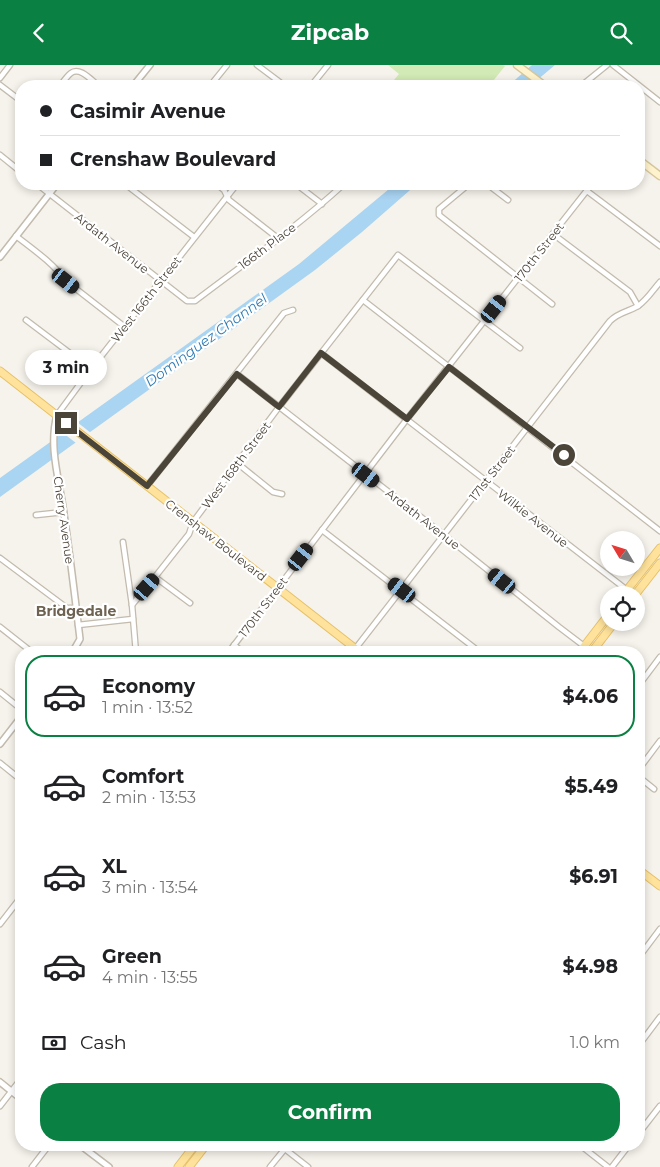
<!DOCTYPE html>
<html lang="en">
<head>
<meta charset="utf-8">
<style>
	body { margin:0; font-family:Montserrat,sans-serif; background:#f6f6f6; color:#202124; height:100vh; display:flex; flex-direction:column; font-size:19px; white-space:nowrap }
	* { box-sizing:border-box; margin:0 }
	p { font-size:16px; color:#757577 }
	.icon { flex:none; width:28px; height:28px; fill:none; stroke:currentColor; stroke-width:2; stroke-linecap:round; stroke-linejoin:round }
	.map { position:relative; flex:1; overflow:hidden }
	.panel { position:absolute; left:15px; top:581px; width:630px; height:505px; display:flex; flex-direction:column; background:#fff; border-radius:20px; box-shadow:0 2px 8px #0003 }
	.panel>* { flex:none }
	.hud { position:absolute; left:15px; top:15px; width:630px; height:110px; border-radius:20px; box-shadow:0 2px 8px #0003; display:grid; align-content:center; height:110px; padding:0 25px; background:#fff }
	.needle { width:32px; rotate:308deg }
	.buttons { position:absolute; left:600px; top:466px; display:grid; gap:10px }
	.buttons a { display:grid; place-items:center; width:45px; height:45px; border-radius:50%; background:#fff; box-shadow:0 2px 8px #0003; font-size:25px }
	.end { position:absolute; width:22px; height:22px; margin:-11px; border:6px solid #4b4439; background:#fff; box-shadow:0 0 0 2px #fff }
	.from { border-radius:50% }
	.bubble { position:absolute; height:35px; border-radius:18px; background:#fff; box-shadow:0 2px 8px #0003; font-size:16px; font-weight:700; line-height:35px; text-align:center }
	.car { position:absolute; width:15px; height:30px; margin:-15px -8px; border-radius:6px; box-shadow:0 0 4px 1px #0007; background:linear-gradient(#222 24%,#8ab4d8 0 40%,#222 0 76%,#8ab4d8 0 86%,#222 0) }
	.hud b { display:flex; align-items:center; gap:18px; height:48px; font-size:19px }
	.hud b+b { border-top:1px solid #e0e0e0 }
	.hud i { width:12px; height:12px; background:#202124 }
	ul { padding:9px 0 0; list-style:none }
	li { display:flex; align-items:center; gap:15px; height:82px; margin:0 10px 8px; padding:0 15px; border:2px solid transparent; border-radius:20px }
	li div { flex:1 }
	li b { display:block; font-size:19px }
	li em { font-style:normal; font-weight:700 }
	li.active { border-color:#0b8043 }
	li>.icon { width:45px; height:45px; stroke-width:1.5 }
	.pay { display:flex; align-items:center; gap:12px; height:55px; padding:0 25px; font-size:19px }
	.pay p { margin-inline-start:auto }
	.primary-button { display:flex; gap:10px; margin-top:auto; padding:10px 25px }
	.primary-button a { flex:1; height:58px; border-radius:20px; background:#0b8043; color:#fff; font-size:20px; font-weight:700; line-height:58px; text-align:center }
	header { display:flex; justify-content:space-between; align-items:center; height:65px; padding:0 25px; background:#0b8043; color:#fff; font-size:22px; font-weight:700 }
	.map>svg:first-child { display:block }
</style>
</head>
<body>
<header><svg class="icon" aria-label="back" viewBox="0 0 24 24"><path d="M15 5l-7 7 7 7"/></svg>Zipcab<svg class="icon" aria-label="search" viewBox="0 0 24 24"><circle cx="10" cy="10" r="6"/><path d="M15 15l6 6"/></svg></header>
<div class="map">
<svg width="660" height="1102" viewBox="0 0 660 1102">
	<rect width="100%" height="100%" fill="#f6f3ec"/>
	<polygon fill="#d2eab5" points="388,0 503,0 505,1 489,21 389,21 399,9"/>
	<g fill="#a9d4f2">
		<polygon points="532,0 555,0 530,21 508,21"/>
		<polygon points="395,119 417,119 362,167 315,205 0,432 0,413 299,199"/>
	</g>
	<polygon fill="#f6f3ec" points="77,357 91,368 76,378 63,368"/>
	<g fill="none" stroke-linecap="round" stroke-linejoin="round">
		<g stroke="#c2bbae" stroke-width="7">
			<g id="minor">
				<polyline points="257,0 285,21"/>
				<polyline points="613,0 660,37"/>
				<polyline points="0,13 10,0"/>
				<polyline points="0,20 21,36"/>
				<path d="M60,21C63,17 67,11 71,8C80,1 92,16 99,21"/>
				<polyline points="210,21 227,0"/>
				<polyline points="311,21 328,0"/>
				<polyline points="581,21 607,0"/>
				<polyline points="0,90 21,107"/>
				<path d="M37,119L187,236H195C245,198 297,162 344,119"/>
				<polyline points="125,119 194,172"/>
				<polyline points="216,119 224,125 229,135 279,174"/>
				<polyline points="296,119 322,139"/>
				<polyline points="469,119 439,144 439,150 552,239"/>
				<polyline points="487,119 508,135"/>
				<polyline points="587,126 660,181"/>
				<polyline points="553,169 630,227 638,241"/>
				<path d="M16,171C34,185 53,198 66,216L125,262"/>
				<polyline points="363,235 660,466"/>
				<polyline points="26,255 91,304"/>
				<polyline points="321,288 627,525"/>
				<polyline points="237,309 444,470 559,562 584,581"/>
				<polyline points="57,350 91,304 237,119"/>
				<polyline points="237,398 273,427 282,429"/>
				<polyline points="147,421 284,248 293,245"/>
				<polyline points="36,450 64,447"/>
				<polyline points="322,465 481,588"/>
				<polyline points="123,477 132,540 136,588"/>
				<polyline points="0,493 67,543 76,543"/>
				<polyline points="155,512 190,538"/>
				<polyline points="132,540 155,512 189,469 193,457 279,342 398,190 520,283"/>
				<polyline points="78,560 133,554"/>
				<polyline points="0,562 33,588"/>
				<polyline points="234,580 244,588"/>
				<polyline points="228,588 407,354 592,119"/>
				<path d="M352,588L610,256C619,247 628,247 638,241C647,235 653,225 660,217"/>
				<polyline points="639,620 660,592"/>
				<polyline points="0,627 21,644"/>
				<polyline points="0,698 21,715"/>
				<polyline points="639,704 660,676"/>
				<polyline points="639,712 654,724"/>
				<polyline points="0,859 21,832"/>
				<polyline points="639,892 660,864"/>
				<polyline points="639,980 660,952"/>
				<polyline points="0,1041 21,1014"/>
				<polyline points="639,1068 660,1041"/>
				<polyline points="580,1080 608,1102"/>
				<polyline points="285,1084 308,1102"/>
				<polyline points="32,1102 49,1080"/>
				<polyline points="270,1102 288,1080"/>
				<polyline points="612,1102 629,1080"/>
			</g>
		</g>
		<g stroke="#c2bbae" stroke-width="8">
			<g id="tertiary">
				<polyline points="133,21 150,0"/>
				<polyline points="0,192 57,119"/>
				<path d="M57,350C48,382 60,417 64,449C70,490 75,532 80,574L72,588"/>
				<polyline points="0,679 21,652"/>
				<polyline points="0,1017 21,1034"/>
				<polyline points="80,1080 109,1102"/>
			</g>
		</g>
		<g stroke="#d6c79b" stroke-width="9">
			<g id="secondary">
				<polyline points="517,0 545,21"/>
				<polyline points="639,95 660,111"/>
			</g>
		</g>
		<g stroke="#e6c16a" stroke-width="9">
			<g id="primary">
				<polyline points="0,306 361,588"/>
				<polyline points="623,530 660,483"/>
				<polyline points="635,530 660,498"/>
				<polyline points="579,588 609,549"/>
				<polyline points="591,588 614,558"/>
				<polyline points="639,805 660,821"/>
				<polyline points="178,1102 195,1080"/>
				<polyline points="189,1102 206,1080"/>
			</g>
		</g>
		<use href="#minor" stroke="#fff" stroke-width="4.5"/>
		<use href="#tertiary" stroke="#fff" stroke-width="5"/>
		<use href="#secondary" stroke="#fff3cd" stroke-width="6"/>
		<use href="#primary" stroke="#ffe39c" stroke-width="7"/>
	</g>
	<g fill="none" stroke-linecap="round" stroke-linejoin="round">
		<polyline stroke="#4b4439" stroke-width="6" points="66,358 147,421 237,309 279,342 321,288 407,354 449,302 564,390"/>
	</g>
	<g text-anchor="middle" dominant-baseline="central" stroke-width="4.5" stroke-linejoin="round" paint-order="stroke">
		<g font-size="12" fill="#4b4439" stroke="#fff">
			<text transform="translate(112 178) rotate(38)">Ardath Avenue</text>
			<text transform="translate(267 181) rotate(-37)">166th Place</text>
			<text transform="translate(539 187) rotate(-52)">170th Street</text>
			<text transform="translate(146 234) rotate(-52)">West 166th Street</text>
			<text transform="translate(236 400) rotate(-53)">West 168th Street</text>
			<text transform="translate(492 408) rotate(-52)">171st Street</text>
			<text transform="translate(533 453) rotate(38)">Wilkie Avenue</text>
			<text transform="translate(423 454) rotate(38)">Ardath Avenue</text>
			<text transform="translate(64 455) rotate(82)">Cherry Avenue</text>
			<text transform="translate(216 475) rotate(38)">Crenshaw Boulevard</text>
			<text transform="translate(263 542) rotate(-53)">170th Street</text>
		</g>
		<g font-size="14" font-style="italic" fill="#2e7ab2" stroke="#fff">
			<text transform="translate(206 275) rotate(-36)">Dominguez Channel</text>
		</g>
		<g font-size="14" font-weight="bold" fill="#6e6250" stroke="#fff">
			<text x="76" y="546">Bridgedale</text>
		</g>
	</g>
</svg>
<div class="buttons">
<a><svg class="needle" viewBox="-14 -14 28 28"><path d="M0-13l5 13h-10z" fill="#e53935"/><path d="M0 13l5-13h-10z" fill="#757577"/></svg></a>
<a><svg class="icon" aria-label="locate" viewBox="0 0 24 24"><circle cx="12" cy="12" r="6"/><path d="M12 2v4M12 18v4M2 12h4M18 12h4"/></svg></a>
</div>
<i class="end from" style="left:564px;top:390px"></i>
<i class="end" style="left:66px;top:358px"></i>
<div class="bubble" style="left:25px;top:285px;width:82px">3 min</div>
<i class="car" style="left:66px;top:216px;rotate:128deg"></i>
<i class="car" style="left:494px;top:244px;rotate:38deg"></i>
<i class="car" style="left:366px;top:410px;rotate:127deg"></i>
<i class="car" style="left:301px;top:492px;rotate:38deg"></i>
<i class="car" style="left:502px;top:516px;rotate:309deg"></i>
<i class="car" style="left:147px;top:522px;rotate:41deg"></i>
<i class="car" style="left:402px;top:525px;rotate:307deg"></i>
<div class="hud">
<b><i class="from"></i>Casimir Avenue</b>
<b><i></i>Crenshaw Boulevard</b>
</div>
<section class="panel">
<ul>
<li class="active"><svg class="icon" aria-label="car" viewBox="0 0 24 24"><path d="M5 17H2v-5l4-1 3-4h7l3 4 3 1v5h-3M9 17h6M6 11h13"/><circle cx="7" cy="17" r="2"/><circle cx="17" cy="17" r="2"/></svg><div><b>Economy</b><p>1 min · 13:52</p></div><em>$4.06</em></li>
<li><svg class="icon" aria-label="car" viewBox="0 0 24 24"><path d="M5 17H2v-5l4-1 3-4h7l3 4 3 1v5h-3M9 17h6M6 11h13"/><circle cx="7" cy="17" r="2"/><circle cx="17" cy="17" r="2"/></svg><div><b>Comfort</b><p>2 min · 13:53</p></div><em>$5.49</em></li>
<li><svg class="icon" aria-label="car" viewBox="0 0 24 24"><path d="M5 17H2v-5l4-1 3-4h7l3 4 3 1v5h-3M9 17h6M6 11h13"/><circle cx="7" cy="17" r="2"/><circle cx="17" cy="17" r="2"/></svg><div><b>XL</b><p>3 min · 13:54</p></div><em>$6.91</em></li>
<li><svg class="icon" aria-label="car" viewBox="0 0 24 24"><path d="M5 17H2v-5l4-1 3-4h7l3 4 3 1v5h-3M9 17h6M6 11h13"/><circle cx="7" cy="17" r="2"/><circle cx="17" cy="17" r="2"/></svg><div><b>Green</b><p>4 min · 13:55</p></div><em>$4.98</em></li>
</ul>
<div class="pay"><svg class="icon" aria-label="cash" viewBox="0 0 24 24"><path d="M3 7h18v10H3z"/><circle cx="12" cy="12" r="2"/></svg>Cash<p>1.0 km</p></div>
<div class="primary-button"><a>Confirm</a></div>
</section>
</div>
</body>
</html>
